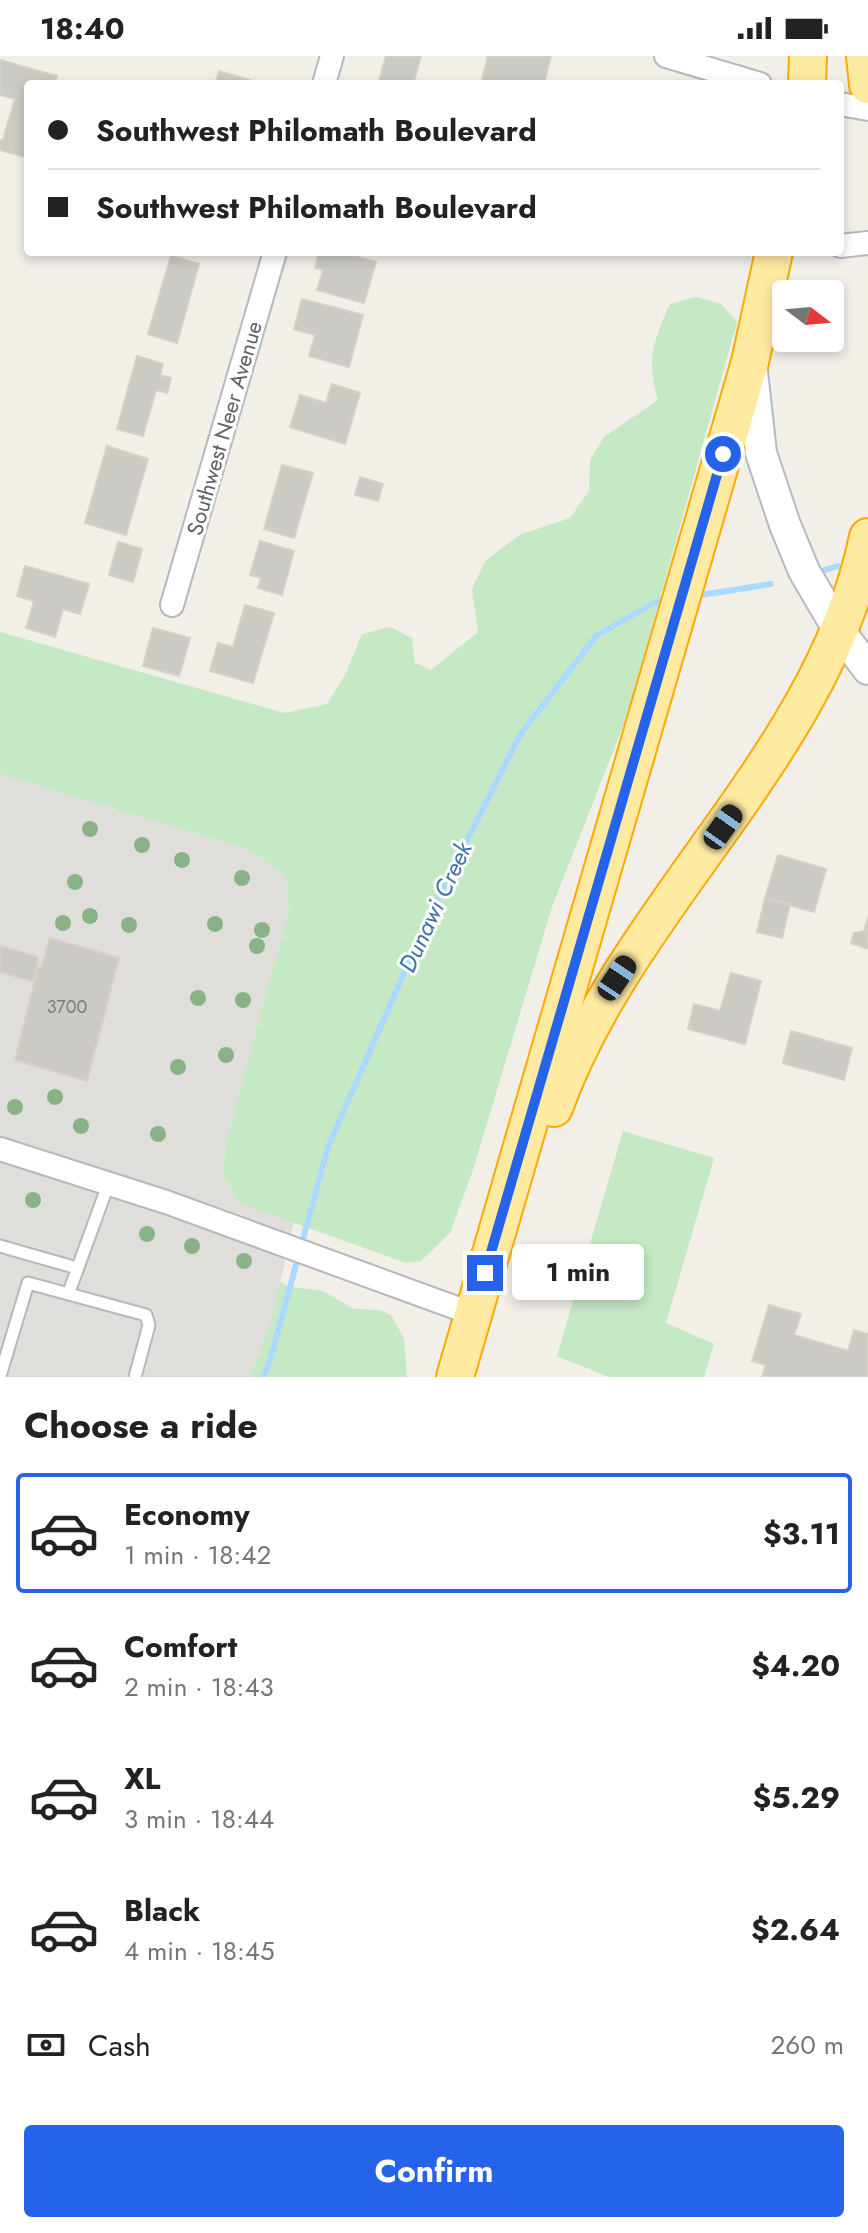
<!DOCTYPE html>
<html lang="en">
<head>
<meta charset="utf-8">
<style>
	body { margin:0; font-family:Jost,sans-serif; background:#f2f2f2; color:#222; height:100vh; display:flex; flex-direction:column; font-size:30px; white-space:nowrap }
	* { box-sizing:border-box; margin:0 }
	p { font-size:26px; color:#767676 }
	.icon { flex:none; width:44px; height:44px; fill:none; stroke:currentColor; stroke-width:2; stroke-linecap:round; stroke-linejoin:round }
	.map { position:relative; height:1321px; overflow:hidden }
	.panel { display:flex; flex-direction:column; background:#fff; flex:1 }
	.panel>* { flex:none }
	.guide { position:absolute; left:24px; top:24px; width:820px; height:176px; border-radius:8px; box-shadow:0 4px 12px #0003; display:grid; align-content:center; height:176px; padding:0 24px; background:#fff }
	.needle { width:52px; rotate:106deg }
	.buttons { position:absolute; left:772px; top:224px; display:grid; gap:16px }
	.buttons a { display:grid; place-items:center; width:72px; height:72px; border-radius:8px; background:#fff; box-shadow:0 4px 12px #0003; font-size:40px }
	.end { position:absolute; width:36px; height:36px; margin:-18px; border:10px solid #2563eb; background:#fff; box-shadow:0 0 0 4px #fff }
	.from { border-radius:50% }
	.bubble { position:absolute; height:56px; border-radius:8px; background:#fff; box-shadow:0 4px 12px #0003; font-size:26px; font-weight:700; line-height:56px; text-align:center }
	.car { position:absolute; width:24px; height:48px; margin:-24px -12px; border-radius:10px; box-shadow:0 0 6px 2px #0007; background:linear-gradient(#222 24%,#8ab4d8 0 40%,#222 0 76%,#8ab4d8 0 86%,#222 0) }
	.guide b { display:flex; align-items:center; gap:28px; height:76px; font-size:30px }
	.guide b+b { border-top:2px solid #e0e0e0 }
	.guide i { width:20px; height:20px; background:#222 }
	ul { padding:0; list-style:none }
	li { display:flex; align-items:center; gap:24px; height:120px; margin:0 16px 12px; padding:0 8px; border:4px solid transparent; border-radius:8px }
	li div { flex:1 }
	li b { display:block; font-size:30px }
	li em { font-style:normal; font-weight:700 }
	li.on { border-color:#2563eb }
	li>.icon { width:72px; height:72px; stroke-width:1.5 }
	h2 { padding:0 24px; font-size:36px; line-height:96px }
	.pay { display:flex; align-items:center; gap:20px; height:88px; padding:0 24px; font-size:30px }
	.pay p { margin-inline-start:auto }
	.action { display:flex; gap:16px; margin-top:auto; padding:16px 24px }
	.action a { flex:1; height:92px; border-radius:8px; background:#2563eb; color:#fff; font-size:32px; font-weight:700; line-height:92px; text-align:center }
	.status { display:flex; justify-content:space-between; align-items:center; height:56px; padding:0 40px; background:#fff; direction:ltr }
	.status svg { height:22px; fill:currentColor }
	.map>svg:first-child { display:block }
</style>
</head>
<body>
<div class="status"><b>18:40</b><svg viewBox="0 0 49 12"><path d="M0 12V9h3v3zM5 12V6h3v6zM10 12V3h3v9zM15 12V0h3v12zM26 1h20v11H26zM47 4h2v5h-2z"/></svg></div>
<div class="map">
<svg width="868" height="1321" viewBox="0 0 868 1321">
	<rect width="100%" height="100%" fill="#f1efe8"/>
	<polygon fill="#e0deda" points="0,718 244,792 285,818 289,854 226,1085 223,1118 239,1147 294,1166 271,1265 249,1321 0,1321"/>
	<g fill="#c5e8c5">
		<path d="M696,241L721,248L737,266L627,660L552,851L473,1114L450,1177L421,1205L406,1207L239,1147L223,1119L226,1085L289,854L285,818L244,792L0,718V576L284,657L327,648L346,617L362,578L390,571L412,582L415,607L431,614L478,576L472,533L485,505L519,479L570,462L589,435L590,404L604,381L658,344C646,303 653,286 670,248Z"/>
		<polygon points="623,1075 714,1102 666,1267 714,1288 704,1321 609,1321 557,1300"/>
		<polygon points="280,1225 286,1230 323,1235 354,1253 380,1254 391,1259 404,1282 407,1321 249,1321 271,1265"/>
	</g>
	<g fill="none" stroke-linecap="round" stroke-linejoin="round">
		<g stroke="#aadaff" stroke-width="6">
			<polyline points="818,516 838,510"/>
			<polyline points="695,540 771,528"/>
			<polyline points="263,1321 270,1305 328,1091 429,860 520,679 597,579 656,546 669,544"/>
		</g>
	</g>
	<g fill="#cccac5" stroke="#d6d1c6" stroke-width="2">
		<polygon points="386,0 421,0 413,28 378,28"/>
		<polygon points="488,0 551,0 544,28 481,28"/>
		<polygon points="0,4 57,20 54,28 28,28 28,102 0,94 0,84 3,84 15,43 0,39"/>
		<polygon points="219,15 257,26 257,28 215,28"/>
		<polygon points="319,196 339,196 376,206 364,247 317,234 323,214 315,212"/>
		<polygon points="171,200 199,208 177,287 148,278"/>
		<polygon points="302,243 363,259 349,311 309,300 315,279 294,273"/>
		<polygon points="137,300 163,308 160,319 171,322 167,337 156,334 143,380 117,373"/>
		<polygon points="332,328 360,337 345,388 290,371 300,339 326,347"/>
		<polygon points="107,390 148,403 126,479 85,467"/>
		<polygon points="282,409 313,417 294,482 264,473"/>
		<polygon points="360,421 383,428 378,445 355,439"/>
		<polygon points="260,485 294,495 282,539 258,532 261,522 250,519"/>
		<polygon points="118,486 142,493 133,526 109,519"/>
		<polygon points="25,510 89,528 80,558 63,553 55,581 26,572 34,545 17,540"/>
		<polygon points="245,549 274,557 253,627 210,615 218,587 233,591"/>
		<polygon points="153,572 190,582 179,620 143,610"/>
		<polygon points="778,799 826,813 814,856 765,842"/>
		<polygon points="765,842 790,848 782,882 757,876"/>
		<polygon points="868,861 868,893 851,887 854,877 864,875"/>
		<polygon points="50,882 119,902 87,1025 15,1004 38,911 41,912"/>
		<polygon points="0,890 38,901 35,922 31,925 0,916"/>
		<polygon points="731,917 761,925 745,988 688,973 694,948 720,955"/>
		<polygon points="791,975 852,992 844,1024 783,1007"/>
		<polygon points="769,1249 801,1258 794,1279 848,1295 854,1274 868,1278 868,1321 762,1321 766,1309 752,1305"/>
	</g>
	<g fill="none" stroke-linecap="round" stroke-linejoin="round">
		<g stroke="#b5b8bc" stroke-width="15">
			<g id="service">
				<polyline points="0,1190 77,1212"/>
				<polyline points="69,1236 108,1129"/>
				<polyline points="0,1320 28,1227 146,1259 149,1269 135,1321"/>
			</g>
		</g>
		<g stroke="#b5b8bc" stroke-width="26">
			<g id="minor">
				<polyline points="666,0 760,28"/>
				<polyline points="324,28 332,0"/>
				<polyline points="840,48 868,53"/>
				<polyline points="840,190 868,187"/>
				<polyline points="172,549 275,196"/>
				<polyline points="0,1093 166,1146 473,1258"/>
			</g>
		</g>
		<g stroke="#b6babf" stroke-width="34">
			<polyline id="secondary" points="752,316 761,397 785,469 804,515 838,573 868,613"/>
		</g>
		<g stroke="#f9ab00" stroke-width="40">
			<g id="trunk">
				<polyline points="865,0 868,29"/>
				<polyline points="807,28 808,0"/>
				<path d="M554,1052C628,846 823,701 868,481"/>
				<polyline points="455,1321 750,306 774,196"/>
			</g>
		</g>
		<use href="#service" stroke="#fff" stroke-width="11"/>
		<use href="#minor" stroke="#fff" stroke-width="22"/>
		<use href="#secondary" stroke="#fff" stroke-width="30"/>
		<use href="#trunk" stroke="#feeaa1" stroke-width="36"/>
	</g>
	<g fill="#89b387">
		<circle cx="90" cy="773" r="8"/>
		<circle cx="142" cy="789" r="8"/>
		<circle cx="182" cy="804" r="8"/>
		<circle cx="242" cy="822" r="8"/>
		<circle cx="75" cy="826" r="8"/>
		<circle cx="90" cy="860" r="8"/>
		<circle cx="63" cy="867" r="8"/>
		<circle cx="215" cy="868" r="8"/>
		<circle cx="129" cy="869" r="8"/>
		<circle cx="262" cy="874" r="8"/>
		<circle cx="257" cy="890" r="8"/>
		<circle cx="198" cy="942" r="8"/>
		<circle cx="243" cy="944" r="8"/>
		<circle cx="226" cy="999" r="8"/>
		<circle cx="178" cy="1011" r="8"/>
		<circle cx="55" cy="1041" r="8"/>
		<circle cx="15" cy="1051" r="8"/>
		<circle cx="81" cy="1070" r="8"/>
		<circle cx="158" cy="1078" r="8"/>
		<circle cx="33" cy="1144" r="8"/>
		<circle cx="147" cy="1178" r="8"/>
		<circle cx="192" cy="1190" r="8"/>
		<circle cx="244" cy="1205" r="8"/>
	</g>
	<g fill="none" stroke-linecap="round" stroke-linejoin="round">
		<polyline stroke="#2563eb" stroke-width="10" points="485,1217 723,398"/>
	</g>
	<g text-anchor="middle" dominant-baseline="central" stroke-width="6" stroke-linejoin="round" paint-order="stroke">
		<g font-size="18" fill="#7a7d7f">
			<text x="67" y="951">3700</text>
		</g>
		<g font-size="22" fill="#5f6368" stroke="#fff">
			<text transform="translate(224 372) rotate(-74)">Southwest Neer Avenue</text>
		</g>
		<g font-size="24" font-style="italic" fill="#4174aa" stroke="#fff">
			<text transform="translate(435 851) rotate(-65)">Dunawi Creek</text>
		</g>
	</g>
</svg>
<div class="buttons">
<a><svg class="needle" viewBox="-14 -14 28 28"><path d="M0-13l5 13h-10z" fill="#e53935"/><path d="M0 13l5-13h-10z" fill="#767676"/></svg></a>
</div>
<i class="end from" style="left:723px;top:398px"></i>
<i class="end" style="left:485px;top:1217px"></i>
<div class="bubble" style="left:512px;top:1188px;width:132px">1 min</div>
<i class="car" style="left:723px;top:771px;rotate:35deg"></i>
<i class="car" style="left:617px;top:922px;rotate:34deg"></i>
<div class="guide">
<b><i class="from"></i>Southwest Philomath Boulevard</b>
<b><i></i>Southwest Philomath Boulevard</b>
</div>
</div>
<section class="panel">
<h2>Choose a ride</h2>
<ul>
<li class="on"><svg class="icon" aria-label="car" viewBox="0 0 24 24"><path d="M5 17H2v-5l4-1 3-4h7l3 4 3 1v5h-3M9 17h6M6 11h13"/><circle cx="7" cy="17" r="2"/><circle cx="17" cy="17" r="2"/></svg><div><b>Economy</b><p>1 min · 18:42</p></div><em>$3.11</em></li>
<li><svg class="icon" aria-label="car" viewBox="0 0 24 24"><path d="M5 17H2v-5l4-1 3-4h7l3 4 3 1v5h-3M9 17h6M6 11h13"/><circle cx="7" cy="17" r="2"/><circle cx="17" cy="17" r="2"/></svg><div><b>Comfort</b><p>2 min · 18:43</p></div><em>$4.20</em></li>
<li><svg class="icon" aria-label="car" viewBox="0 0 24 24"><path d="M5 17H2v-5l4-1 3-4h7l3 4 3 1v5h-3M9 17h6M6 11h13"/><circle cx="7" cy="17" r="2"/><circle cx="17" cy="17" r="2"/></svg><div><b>XL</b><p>3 min · 18:44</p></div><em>$5.29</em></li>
<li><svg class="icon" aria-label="car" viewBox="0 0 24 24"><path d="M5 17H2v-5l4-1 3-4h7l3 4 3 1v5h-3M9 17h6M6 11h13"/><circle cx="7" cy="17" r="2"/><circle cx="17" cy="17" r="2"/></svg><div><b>Black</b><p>4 min · 18:45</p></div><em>$2.64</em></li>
</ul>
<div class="pay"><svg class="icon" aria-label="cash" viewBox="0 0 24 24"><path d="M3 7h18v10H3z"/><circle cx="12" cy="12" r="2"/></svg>Cash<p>260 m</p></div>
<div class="action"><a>Confirm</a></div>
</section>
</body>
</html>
